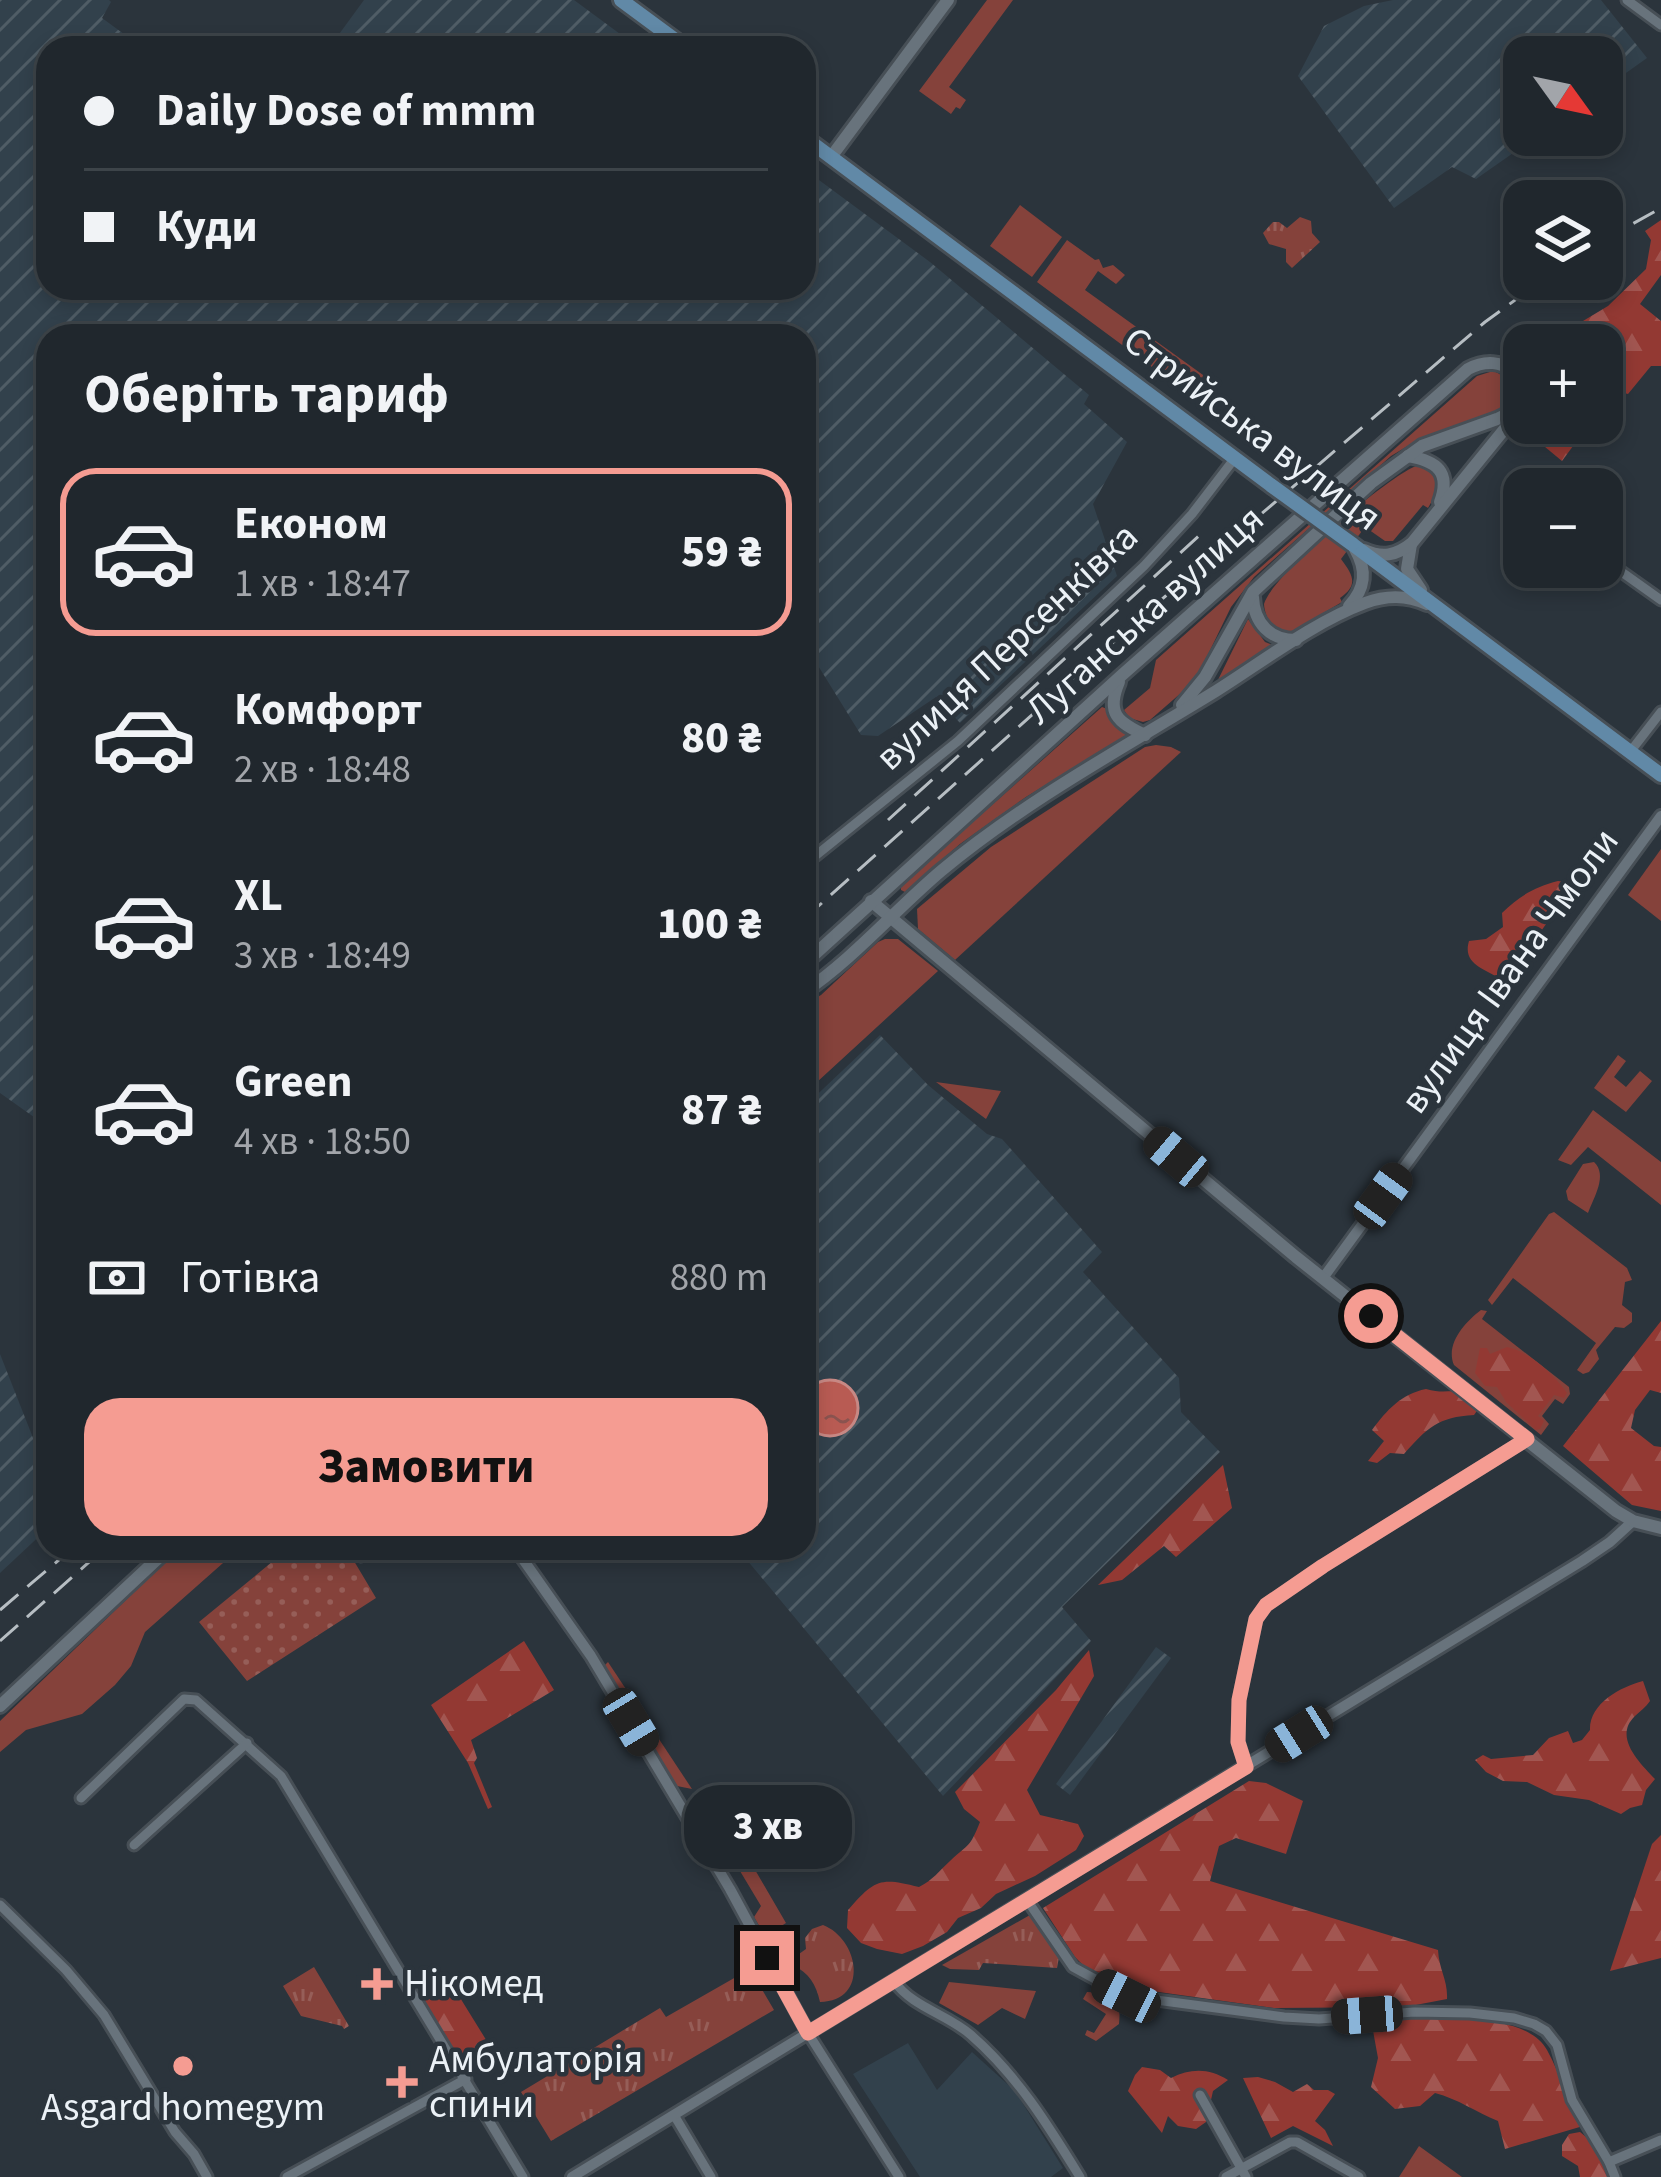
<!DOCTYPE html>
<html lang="uk">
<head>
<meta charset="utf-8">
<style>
	body { margin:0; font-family:"Source Sans 3",sans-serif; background:#282f35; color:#f1f3f6; height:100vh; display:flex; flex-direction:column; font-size:45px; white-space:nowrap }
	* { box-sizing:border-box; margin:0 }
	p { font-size:39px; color:#a2a5aa }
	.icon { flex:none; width:66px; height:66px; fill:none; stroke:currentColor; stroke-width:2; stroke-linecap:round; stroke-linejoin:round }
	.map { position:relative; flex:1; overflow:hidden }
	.drawer { position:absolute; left:36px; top:324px; width:780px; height:1236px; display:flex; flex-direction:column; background:#20272d; border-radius:36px; box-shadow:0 6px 18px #0003,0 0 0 3px #3d4449 }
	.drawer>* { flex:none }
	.top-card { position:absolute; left:36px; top:36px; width:780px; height:264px; border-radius:36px; box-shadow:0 6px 18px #0003,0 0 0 3px #3d4449; display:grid; align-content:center; height:264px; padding:0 48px; background:#20272d }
	.needle { width:78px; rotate:123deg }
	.controls { position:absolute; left:1503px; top:36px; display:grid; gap:24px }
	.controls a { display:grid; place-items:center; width:120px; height:120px; border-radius:24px; background:#20272d; box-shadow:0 6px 18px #0003,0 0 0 3px #3d4449; font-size:60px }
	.end { position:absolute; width:54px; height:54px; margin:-27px; border:15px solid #f59c92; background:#111; box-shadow:0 0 0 6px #111 }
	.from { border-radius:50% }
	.bubble { position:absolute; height:84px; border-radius:36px; background:#20272d; box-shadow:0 6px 18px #0003,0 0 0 3px #3d4449; font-size:39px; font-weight:800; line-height:84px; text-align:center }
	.car { position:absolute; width:36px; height:72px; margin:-36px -18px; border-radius:15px; box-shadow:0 0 9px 3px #0007; background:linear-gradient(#222 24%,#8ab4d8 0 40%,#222 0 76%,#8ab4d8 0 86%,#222 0) }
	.top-card b { display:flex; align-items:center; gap:42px; height:114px; font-size:45px }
	.top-card b+b { border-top:3px solid #3d4449 }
	.top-card i { width:30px; height:30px; background:#f1f3f6 }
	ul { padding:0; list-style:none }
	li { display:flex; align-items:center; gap:36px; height:168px; margin:0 24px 18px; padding:0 24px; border:6px solid transparent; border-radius:36px }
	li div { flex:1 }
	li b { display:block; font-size:45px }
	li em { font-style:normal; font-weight:800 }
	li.active { border-color:#f59c92 }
	li>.icon { width:108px; height:108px; stroke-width:1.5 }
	h2 { padding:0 48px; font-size:54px; line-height:144px }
	.pay { display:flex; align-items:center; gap:30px; height:132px; padding:0 48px; font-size:45px }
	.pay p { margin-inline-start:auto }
	.button { display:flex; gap:24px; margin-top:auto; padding:24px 48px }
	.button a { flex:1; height:138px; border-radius:36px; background:#f59c92; color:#111; font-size:48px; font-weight:800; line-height:138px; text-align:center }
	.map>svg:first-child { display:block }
</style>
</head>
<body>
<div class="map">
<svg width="1661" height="2177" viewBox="0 0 1661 2177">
	<defs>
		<pattern id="industrial-furrows" width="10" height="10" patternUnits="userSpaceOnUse" patternTransform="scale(3)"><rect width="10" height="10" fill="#32414c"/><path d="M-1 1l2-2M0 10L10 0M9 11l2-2" fill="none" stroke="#505d66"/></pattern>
		<pattern id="forest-firs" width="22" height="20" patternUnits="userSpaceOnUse" patternTransform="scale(3)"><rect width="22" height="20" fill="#933933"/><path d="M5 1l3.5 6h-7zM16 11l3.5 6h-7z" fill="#a25651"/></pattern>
		<pattern id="park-tufts" width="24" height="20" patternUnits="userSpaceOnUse" patternTransform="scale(3)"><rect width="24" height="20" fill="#85423b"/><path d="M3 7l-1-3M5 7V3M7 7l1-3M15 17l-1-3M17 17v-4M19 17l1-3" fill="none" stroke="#965e58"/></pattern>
		<pattern id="garden-dots" width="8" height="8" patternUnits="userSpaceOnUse" patternTransform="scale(3)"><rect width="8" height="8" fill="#85423b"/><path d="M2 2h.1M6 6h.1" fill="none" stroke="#965e58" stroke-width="1.8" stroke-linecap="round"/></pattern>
		<pattern id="water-ripples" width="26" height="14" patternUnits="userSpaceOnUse" patternTransform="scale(3)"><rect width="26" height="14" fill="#b85b53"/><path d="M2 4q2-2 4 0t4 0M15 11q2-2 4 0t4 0" fill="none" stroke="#8a534f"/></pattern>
	</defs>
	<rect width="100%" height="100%" fill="#2b343c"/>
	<polygon fill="#32414c" points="908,2043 937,2090 972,2052 1015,2091 1063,2168 1051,2177 920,2177 853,2074"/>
	<g fill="url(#industrial-furrows)">
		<polygon points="0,0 109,0 111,2 102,18 143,48 48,48 48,288 804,288 804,169 930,262 1089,395 1084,404 1127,442 1093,504 1117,576 960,723 936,697 878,736 861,735 804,643 804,336 48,336 48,1127 0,1093"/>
		<polygon points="364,0 574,0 639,48 329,48"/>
		<polygon points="1393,0 1601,0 1647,58 1602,90 1602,57 1524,57 1524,135 1539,135 1476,179 1452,167 1394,208 1298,76 1324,26 1364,6"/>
		<polygon points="880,1035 928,1085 987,1134 1002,1139 1102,1252 1083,1272 1179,1378 1181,1412 1220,1452 1062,1607 1091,1641 943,1796 737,1548 804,1548 804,1107"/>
		<polygon points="0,1354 48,1476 48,1528 0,1573"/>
		<polygon points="1156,1647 1171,1658 1070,1795 1056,1784"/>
	</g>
	<g fill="#85423b">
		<polygon points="987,0 1013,0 949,87 966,100 960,109 956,107 951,114 919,91"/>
		<polygon points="1020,205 1062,237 1032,277 990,246"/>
		<polygon points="1067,240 1095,260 1099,259 1103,268 1113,265 1125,275 1116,284 1098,271 1085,290 1210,380 1215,395 1206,407 1037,282"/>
		<path d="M1493,371C1512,378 1516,392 1506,408L1421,438L1391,456L1254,577L1231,607L1200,671L1189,686L1150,720L1143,722L1129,718L1124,710L1150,688L1156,660L1477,376Z"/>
		<path d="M1416,466L1427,468C1441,481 1437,493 1428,508L1423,505L1393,541H1385L1365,527L1341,559C1353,575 1359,585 1340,598L1342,602L1293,631C1275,633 1265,620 1264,604C1272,575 1387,477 1416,466Z"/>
		<polygon points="1248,619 1265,642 1278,647 1215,686"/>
		<polygon points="1102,707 1110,710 1132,732 1026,797 960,844 905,892 901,890 901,886"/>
		<polygon points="1156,745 1171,747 1181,752 955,960 918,929 917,909 991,847 1145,747"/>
		<polygon points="1661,849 1661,921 1628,895"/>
		<polygon points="885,939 898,939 938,971 804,1094 804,1005 821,995 878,942"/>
		<polygon points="1618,1055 1626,1061 1614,1077 1626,1087 1640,1071 1652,1081 1626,1112 1594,1088"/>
		<polygon points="936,1082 1001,1091 986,1119"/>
		<polygon points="1593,1110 1661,1162 1661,1205 1588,1147 1571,1165 1558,1160"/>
		<path d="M1594,1162C1608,1175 1594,1197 1588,1213L1568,1200L1566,1191L1583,1164Z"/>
		<polygon points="1554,1212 1627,1268 1632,1280 1625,1282 1622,1305 1632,1313 1632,1322 1624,1328 1615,1327 1596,1350 1599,1359 1589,1372 1583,1374 1577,1370 1596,1343 1513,1278 1492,1305 1488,1300 1549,1214"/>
		<path d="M1481,1310L1487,1311L1482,1319L1569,1387L1570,1394L1563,1404L1555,1399L1542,1416L1549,1424L1541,1435L1454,1365C1445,1344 1465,1322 1481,1310Z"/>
		<polygon points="180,1548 240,1548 145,1632 131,1666 115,1685 82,1714 26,1730 0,1752 0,1721"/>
		<polygon points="608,1662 692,1789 677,1786 602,1668"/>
		<polygon points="707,1787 786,1923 765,1936 754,1917 761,1906 704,1811 690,1808 693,1795"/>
		<polygon points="949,1982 1036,1991 1025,2019 1002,2008 978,2025 939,2003"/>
		<path d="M1087,1992C1112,1994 1122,1996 1119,2024L1096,2041L1085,2035L1087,2030L1094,2033L1106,2014L1083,1999Z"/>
		<polygon points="1419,2146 1462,2177 1399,2177"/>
	</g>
	<g fill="url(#forest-firs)">
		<polygon points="1661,220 1661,275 1640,304 1661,321 1661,366 1651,366 1628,394 1613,390 1602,406 1602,345 1543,345 1608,306 1646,269 1651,240 1645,231"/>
		<polygon points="1529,423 1590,423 1562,461 1527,432 1526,427"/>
		<path d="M1558,881L1578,884L1571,897L1555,911L1535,940L1527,941L1521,951L1513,958V972L1501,979C1485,969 1462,964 1469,941L1486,939L1503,927L1502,913C1519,896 1535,887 1558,881Z"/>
		<polygon points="1661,1321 1661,1393 1650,1390 1635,1410 1631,1428 1654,1446 1661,1447 1661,1511 1632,1505 1563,1446"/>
		<path d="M1507,1347C1528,1351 1554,1374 1567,1393L1564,1398L1554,1395L1538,1416L1544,1421L1540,1429L1536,1430L1506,1402L1497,1387L1485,1386L1475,1373L1480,1348H1487L1490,1354Z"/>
		<path d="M1426,1389C1452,1397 1459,1381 1479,1408L1474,1415C1438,1417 1427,1428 1404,1454L1390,1453L1377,1463L1368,1461L1384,1441L1372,1430C1387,1410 1401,1394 1426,1389Z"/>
		<polygon points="1223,1465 1232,1508 1176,1557 1164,1546 1122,1580 1098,1585"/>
		<polygon points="524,1641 554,1690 471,1740 477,1758 474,1763 492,1807 488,1809 468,1763 431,1705"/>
		<path d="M1089,1650L1094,1676L1027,1790L1040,1815L1078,1824L1084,1836L1076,1850L1035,1876L996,1894L981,1908L958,1918L947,1932L923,1946L902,1954L877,1949L861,1943L847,1928L848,1910C875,1879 880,1877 919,1887C933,1880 939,1871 950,1861C970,1842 969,1849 980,1822L964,1809L955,1792L1056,1690Z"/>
		<path d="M1643,1681L1650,1701C1646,1707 1640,1711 1635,1716C1613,1737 1639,1762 1655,1779L1646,1790L1642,1805L1630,1808L1621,1814L1589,1800L1554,1795L1527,1782L1503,1781L1486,1772L1475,1760L1483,1755L1491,1759L1533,1755L1549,1738L1568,1731L1573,1743L1582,1740L1590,1730C1589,1704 1620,1687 1643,1681Z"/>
		<path d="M1249,1781L1266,1783L1303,1801L1286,1854L1236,1838L1219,1846L1210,1881L1438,1950C1439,1970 1448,1980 1447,1999L1405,2007L1274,2008L1130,1988L1086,1968L1075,1957L1043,1908Z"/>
		<polygon points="1661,1835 1661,1958 1610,1971 1652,1844"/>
		<path d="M446,1975L488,2043L487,2050L467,2063L459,2061L425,2004C426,1988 434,1984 446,1975Z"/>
		<path d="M1416,2018C1452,2019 1527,2014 1547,2050C1561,2075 1567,2102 1583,2126L1505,2149L1498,2121C1476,2112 1458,2099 1435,2093L1420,2106L1395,2109L1371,2087L1378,2058L1372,2025Z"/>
		<path d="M1142,2067L1160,2070L1171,2078C1191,2068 1209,2068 1228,2080L1213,2091L1206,2122L1196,2129L1178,2126L1168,2116L1162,2133L1128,2091L1135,2075Z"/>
		<polygon points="1258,2077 1275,2082 1293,2092 1307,2084 1314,2090 1328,2090 1335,2094 1315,2121 1325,2130 1333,2146 1293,2126 1271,2138 1243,2078"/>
		<polygon points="1580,2132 1597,2146 1610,2177 1580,2177 1578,2166 1562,2156 1562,2145 1569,2134"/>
	</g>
	<g fill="url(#park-tufts)">
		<polygon points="1300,217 1311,221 1312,233 1320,242 1292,268 1286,262 1286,249 1269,244 1263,233 1273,222 1279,222 1287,228"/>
		<polygon points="1030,1915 1059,1957 1057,1968 983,1963 979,1970 950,1969 942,1965"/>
		<path d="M823,1925C859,1939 870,2001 820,2002C816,1984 809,1973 793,1965L792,1959L806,1949L805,1938L812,1929Z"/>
		<polygon points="314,1967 349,2026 344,2029 342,2026 301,2016 283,1986"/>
		<polygon points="750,1969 774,2010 551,2141 521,2092 660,2008 666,2017"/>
	</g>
	<polygon fill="url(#garden-dots)" points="289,1548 359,1548 351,1556 376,1598 247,1681 199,1622"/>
	<circle fill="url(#water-ripples)" stroke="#c78884" stroke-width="3" cx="830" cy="1408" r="28"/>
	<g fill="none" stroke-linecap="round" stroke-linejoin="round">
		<g stroke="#474f56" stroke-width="15">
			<g id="minor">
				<polyline points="1627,0 1661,25"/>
				<polyline points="1519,501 1524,504"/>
				<polyline points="1602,558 1661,600"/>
				<polyline points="1630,752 1661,712"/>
				<polyline points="804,865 958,741 1144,566 1192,514 1235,458"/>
				<polyline points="361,1556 371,1548"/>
				<polyline points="1246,1767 1238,1741 1239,1700 1256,1619 1266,1605 1323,1566 1527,1439"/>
				<polyline points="81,1798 184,1699 196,1700 281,1776 523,2177"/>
				<polyline points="134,1845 247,1743"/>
				<polyline points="1027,1900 1073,1967 1126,1996 1284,2017 1319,2019 1414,2012 1470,2013 1514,2018 1534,2024 1546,2031 1557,2045 1572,2100 1609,2162 1615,2177"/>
				<polyline points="0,1905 66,1970 104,2015 175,2132 194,2154 207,2177"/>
				<path d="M894,1981C912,2007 947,2014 971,2035C1017,2075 1048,2125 1080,2177"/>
				<polyline points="808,2033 899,2177"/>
				<polyline points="1200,2095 1246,2177"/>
				<polyline points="674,2115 711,2177"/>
				<polyline points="1609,2162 1661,2140"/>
				<polyline points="287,2177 466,2079"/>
				<polyline points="1226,2177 1290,2142 1297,2142 1359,2177"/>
			</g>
		</g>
		<g stroke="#474f56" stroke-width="16">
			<g id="tertiary">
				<polyline points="1323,1278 1661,816"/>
				<polyline points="515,1548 591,1656 730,1889 808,2033"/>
				<polyline points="572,2177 1582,1561 1610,1542 1633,1521"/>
			</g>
		</g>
		<g stroke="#474f56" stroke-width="18">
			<g id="secondary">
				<polyline points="831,157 948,0"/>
				<path d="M1408,456C1437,461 1451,472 1440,502"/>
				<polyline points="1411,544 1407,569 1421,590"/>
				<path d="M1253,597C1254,623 1270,640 1296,640"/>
				<path d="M1349,606C1366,588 1367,570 1355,549"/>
				<path d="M1119,682C1106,713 1117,722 1145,735"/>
				<polyline points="1182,705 1205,677 1253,592 1371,483 1422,446 1497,419 1517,409"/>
				<polyline points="871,901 1296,1257 1616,1511 1633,1521 1661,1528"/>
				<path d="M804,964L1122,675L1468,369C1504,350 1533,379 1516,415L1412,543C1396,556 1382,558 1364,550"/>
				<path d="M804,992C852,960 896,909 941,871C1025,801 1123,748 1216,691C1262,662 1314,622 1365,603C1387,595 1406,595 1427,604"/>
				<polyline points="0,1706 169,1548"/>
			</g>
		</g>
		<g stroke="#474f56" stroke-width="20">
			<g id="primary">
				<polyline points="621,0 686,48"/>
				<polyline points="804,137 1272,486"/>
				<polyline points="1352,544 1661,775"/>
			</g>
		</g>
		<use href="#minor" stroke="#68737c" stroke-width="9"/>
		<use href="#tertiary" stroke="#68737c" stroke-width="10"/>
		<use href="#secondary" stroke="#68737c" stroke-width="12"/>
		<use href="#primary" stroke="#6189a7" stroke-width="14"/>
		<g stroke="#b7bec3" stroke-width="3" stroke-dasharray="24 12" stroke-linecap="butt">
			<polyline points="1602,241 1661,208"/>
			<polyline points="888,820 1201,534"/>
			<polyline points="804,919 1147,612 1485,322 1544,279"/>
			<polyline points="0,1610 73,1548"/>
			<polyline points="0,1641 105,1548"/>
		</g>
		<g stroke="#474f56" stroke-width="20" stroke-linecap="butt">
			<polyline id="primary-bridge" points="1272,486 1352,544"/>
		</g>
		<use href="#primary-bridge" stroke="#6189a7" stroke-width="14"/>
	</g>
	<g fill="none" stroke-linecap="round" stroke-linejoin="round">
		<polyline stroke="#f59c92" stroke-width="15" points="767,1958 808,2033 1246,1767 1238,1742 1239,1700 1256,1619 1266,1605 1323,1566 1527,1439 1371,1316"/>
	</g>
	<g fill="#f59c92" stroke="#2b343c" stroke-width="4.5">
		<path d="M371 1966h12v12h12v12h-12v12h-12v-12h-12v-12h12z"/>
		<circle cx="183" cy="2066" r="12"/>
		<path d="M396 2064h12v12h12v12h-12v12h-12v-12h-12v-12h12z"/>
	</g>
	<g text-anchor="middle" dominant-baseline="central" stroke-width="9" stroke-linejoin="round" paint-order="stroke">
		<g font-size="39" fill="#ebf1f6" stroke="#2b343c">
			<text transform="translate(1252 429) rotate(37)">Стрийська вулиця</text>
			<text transform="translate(1145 615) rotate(-42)">Луганська вулиця</text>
			<text transform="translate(1007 647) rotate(-43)">вулиця Персенківка</text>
			<text transform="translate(1510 971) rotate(-54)">вулиця Івана Чмоли</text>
		</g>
		<g font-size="39" fill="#ebf1f6" stroke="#2b343c" text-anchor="start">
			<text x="404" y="1984">Нікомед</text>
			<text x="429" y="2060">Амбулаторія<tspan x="429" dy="45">спини</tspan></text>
			<text x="183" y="2108" text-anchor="middle">Asgard homegym</text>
		</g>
	</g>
</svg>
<div class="controls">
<a><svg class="needle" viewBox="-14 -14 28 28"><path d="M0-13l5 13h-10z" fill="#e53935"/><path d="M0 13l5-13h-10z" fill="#a2a5aa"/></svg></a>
<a><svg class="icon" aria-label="layers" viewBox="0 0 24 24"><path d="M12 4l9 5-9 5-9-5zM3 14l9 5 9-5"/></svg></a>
<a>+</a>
<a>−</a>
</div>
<i class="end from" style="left:1371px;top:1316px"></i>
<i class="end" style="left:767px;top:1958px"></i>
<div class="bubble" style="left:684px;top:1785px;width:168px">3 хв</div>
<i class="car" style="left:1176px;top:1157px;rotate:310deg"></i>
<i class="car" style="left:1383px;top:1196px;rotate:36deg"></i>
<i class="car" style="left:631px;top:1722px;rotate:149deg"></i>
<i class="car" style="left:1299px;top:1734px;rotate:238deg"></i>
<i class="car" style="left:1126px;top:1996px;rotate:296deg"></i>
<i class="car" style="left:1367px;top:2015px;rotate:266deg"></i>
<div class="top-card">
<b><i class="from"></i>Daily Dose of mmm</b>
<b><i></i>Куди</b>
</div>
<section class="drawer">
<h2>Оберіть тариф</h2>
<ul>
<li class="active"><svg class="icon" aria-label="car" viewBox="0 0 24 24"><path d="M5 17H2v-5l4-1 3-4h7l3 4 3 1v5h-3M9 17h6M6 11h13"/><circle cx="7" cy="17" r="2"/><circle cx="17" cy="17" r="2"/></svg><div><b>Економ</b><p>1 хв · 18:47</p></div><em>59 ₴</em></li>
<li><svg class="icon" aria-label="car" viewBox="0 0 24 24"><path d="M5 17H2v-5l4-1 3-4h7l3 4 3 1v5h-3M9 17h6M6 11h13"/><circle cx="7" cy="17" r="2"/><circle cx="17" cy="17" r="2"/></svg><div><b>Комфорт</b><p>2 хв · 18:48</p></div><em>80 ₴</em></li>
<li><svg class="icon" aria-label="car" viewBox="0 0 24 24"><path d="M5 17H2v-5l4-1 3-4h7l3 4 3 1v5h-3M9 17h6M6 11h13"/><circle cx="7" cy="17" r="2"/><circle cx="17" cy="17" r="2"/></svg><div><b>XL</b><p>3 хв · 18:49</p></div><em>100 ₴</em></li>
<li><svg class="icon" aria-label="car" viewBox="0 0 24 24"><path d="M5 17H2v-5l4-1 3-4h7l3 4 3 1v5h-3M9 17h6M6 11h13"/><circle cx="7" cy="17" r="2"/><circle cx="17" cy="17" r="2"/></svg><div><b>Green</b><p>4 хв · 18:50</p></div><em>87 ₴</em></li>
</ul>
<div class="pay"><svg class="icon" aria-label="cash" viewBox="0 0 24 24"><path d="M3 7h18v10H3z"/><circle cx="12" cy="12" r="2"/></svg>Готівка<p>880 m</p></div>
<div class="button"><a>Замовити</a></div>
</section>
</div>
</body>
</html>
